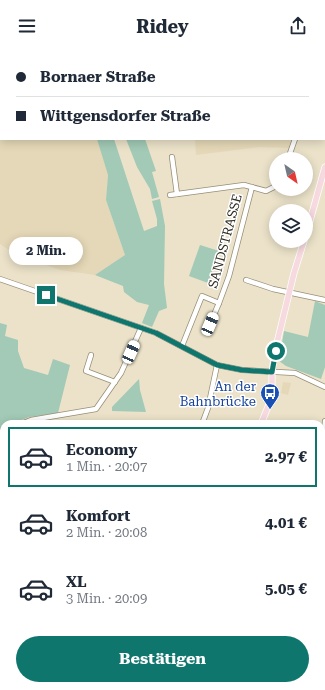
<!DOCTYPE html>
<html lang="de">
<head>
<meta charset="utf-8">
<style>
	body { margin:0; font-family:"Roboto Serif",serif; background:#f6f6f7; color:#1f2937; height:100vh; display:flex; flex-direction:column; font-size:15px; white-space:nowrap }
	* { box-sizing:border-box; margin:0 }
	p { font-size:13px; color:#747a83 }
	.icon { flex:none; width:22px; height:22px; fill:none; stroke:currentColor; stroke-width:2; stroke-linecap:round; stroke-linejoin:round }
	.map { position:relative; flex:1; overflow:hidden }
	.side { position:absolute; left:0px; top:368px; width:325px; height:270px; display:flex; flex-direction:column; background:#fff; border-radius:12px 12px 0 0; box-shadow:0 2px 10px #0003 }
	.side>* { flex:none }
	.hud { position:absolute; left:0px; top:0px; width:325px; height:88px; box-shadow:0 2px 10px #0003; display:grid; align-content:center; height:88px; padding:0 16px; background:#fff }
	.needle { width:26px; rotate:146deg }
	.buttons { position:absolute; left:269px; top:100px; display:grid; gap:8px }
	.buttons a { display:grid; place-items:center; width:44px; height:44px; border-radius:50%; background:#fff; box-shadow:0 2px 10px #0003; font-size:20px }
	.end { position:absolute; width:18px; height:18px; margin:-9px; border:5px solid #0f766e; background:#fff; box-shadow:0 0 0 2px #fff }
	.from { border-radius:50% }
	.bubble { position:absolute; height:28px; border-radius:14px; background:#fff; box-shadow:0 2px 10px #0003; font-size:13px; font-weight:700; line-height:28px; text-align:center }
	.car { position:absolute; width:12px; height:24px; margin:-12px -6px; border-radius:5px; box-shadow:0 0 3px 1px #0007; background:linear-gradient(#fff 24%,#345 0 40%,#fff 0 76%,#345 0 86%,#fff 0) }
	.hud b { display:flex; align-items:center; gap:14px; height:38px; font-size:15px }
	.hud b+b { border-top:1px solid #e0e1e3 }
	.hud i { width:10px; height:10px; background:#1f2937 }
	ul { padding:7px 0 0; list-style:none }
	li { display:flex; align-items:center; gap:12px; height:60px; margin:0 8px 6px; padding:0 8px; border:2px solid transparent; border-radius:0px }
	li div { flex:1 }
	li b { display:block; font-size:15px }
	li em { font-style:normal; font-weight:700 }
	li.on { border-color:#0f766e }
	li>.icon { width:36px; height:36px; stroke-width:1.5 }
	.cta { display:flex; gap:8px; margin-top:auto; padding:8px 16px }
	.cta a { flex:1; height:46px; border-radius:24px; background:#0f766e; color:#fff; font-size:16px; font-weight:700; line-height:46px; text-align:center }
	header { display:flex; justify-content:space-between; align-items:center; height:52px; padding:0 16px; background:#fff; font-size:18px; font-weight:700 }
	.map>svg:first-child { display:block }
</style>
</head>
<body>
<header><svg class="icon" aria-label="menu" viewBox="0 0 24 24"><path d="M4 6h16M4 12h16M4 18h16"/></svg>Ridey<svg class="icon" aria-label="share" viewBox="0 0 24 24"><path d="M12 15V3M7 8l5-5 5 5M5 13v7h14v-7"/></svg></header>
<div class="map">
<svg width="325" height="638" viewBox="0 0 325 638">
	<rect width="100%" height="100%" fill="#ebe2c9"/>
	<g fill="#e5d8b8">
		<polygon points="0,0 69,0 1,1 1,87 98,87 108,123 106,148 125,203 95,223 60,218 15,202 0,192"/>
		<polygon points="195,87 292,87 289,96 259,95 196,103"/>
		<polygon points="283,330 291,331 288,343 281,341"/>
		<polygon points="4,561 4,634 44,634 44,638 0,638 0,562"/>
		<polygon points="321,629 325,630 325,638 243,638 246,634 321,634"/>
	</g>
	<g fill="#a2cab6">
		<polygon points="97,87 114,87 144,179 157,174 157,167 152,149 160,147 165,174 164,232 167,256 159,259 152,275 142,271 149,253 137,250 124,240 123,234 95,223 125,203 106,148 108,123"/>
		<polygon points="126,87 145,87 156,119 152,120 159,145 152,147 150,137 137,115"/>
		<polygon points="200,193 219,199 208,231 189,224"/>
		<polygon points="315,249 325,253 325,315 321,327 286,314 279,309 284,279 308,285"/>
		<polygon points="0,271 7,273 5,284 18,288 18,299 24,316 48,323 53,307 70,313 58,361 29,365 12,372 4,372 4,375 0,377"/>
		<polygon points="139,327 140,338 146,360 112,359 112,355"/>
		<polygon points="4,399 4,561 0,562 0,401"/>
		<polygon points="321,469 325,474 325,616 321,615"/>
		<polygon points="214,634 240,634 237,638 219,638"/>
	</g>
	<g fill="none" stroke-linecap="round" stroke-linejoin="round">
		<g stroke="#978e77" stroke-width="6">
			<g id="minor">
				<polyline points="181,0 181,1"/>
				<polyline points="222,1 229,0"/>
				<polyline points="304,1 304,0"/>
				<polyline points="324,69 325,69"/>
				<polyline points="172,105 177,142"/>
				<polyline points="288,107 295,87"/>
				<polyline points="170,143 244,133 266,139 276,134"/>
				<polyline points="0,227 156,281 217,313 242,318 295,321 325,335"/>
				<polyline points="246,228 273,237 325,248"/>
				<polyline points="210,272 219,251"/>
				<polyline points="182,294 202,244 219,251 229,224 252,135"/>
				<polyline points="91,303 86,319 115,330"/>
				<polyline points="21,372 31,368 96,357 121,321 141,276"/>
				<polyline points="202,372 208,356 217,313"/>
				<polyline points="0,380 4,379"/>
				<polyline points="321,416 325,369"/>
				<polyline points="82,638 84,634"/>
				<polyline points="239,638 242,634"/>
			</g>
		</g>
		<g stroke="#fff" stroke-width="7">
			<g id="major">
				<polyline points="306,183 325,115"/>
				<polyline points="261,372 272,345 272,320 275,299 294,221 304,189"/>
				<polyline points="155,638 158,634"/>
			</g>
		</g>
		<use href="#minor" stroke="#fff" stroke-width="4.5"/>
		<use href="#major" stroke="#f7dadf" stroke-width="5.5"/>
		<g stroke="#8b8574" stroke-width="2.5">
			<g id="rail">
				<polyline points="0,394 4,393"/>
				<polyline points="321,480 325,484"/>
			</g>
		</g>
		<use href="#rail" stroke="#fff" stroke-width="1" stroke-dasharray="3" stroke-linecap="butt"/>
	</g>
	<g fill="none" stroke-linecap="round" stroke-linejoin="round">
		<polyline stroke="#0f766e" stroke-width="5" points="46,243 156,281 217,313 242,318 272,320 276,299"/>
	</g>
	<defs>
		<g id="bus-pin" transform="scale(1)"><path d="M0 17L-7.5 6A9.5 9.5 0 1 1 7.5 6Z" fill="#1a4fb4" stroke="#fff"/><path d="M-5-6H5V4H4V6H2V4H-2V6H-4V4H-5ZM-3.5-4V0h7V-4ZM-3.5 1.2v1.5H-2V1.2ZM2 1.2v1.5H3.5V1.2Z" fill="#fff"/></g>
	</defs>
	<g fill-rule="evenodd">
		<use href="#bus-pin" x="270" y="341"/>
	</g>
	<g text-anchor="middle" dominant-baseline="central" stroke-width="3" stroke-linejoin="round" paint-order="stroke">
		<g font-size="13" fill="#302d23" stroke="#fff">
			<text transform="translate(225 189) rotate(-75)">SANDSTRASSE</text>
		</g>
		<g font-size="13" fill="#164399" stroke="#fff" text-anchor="end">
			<text x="256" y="334">An der<tspan x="256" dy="15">Bahnbrücke</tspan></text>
		</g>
	</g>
</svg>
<div class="buttons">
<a><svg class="needle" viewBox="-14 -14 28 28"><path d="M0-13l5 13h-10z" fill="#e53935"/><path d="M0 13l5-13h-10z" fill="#747a83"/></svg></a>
<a><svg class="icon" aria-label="layers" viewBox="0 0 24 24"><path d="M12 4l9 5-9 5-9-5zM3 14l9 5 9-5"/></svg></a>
</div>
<i class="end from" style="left:276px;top:299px"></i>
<i class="end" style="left:46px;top:243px"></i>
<div class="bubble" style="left:9px;top:185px;width:74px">2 Min.</div>
<i class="car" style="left:210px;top:272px;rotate:23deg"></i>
<i class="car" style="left:131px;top:300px;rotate:24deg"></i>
<div class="hud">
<b><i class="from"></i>Bornaer Straße</b>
<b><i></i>Wittgensdorfer Straße</b>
</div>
<section class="side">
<ul>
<li class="on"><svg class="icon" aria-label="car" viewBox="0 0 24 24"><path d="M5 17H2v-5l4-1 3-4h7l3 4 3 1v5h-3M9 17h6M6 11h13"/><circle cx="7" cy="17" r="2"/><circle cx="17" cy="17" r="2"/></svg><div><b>Economy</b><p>1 Min. · 20:07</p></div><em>2.97 €</em></li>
<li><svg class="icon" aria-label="car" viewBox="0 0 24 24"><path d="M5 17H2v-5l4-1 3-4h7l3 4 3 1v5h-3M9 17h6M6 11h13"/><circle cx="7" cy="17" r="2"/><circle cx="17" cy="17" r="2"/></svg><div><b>Komfort</b><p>2 Min. · 20:08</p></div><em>4.01 €</em></li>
<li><svg class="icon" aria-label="car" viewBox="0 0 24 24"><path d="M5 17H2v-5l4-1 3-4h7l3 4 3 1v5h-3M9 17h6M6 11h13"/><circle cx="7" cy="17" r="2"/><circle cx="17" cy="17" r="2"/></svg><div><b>XL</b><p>3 Min. · 20:09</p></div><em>5.05 €</em></li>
</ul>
<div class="cta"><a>Bestätigen</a></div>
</section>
</div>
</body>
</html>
